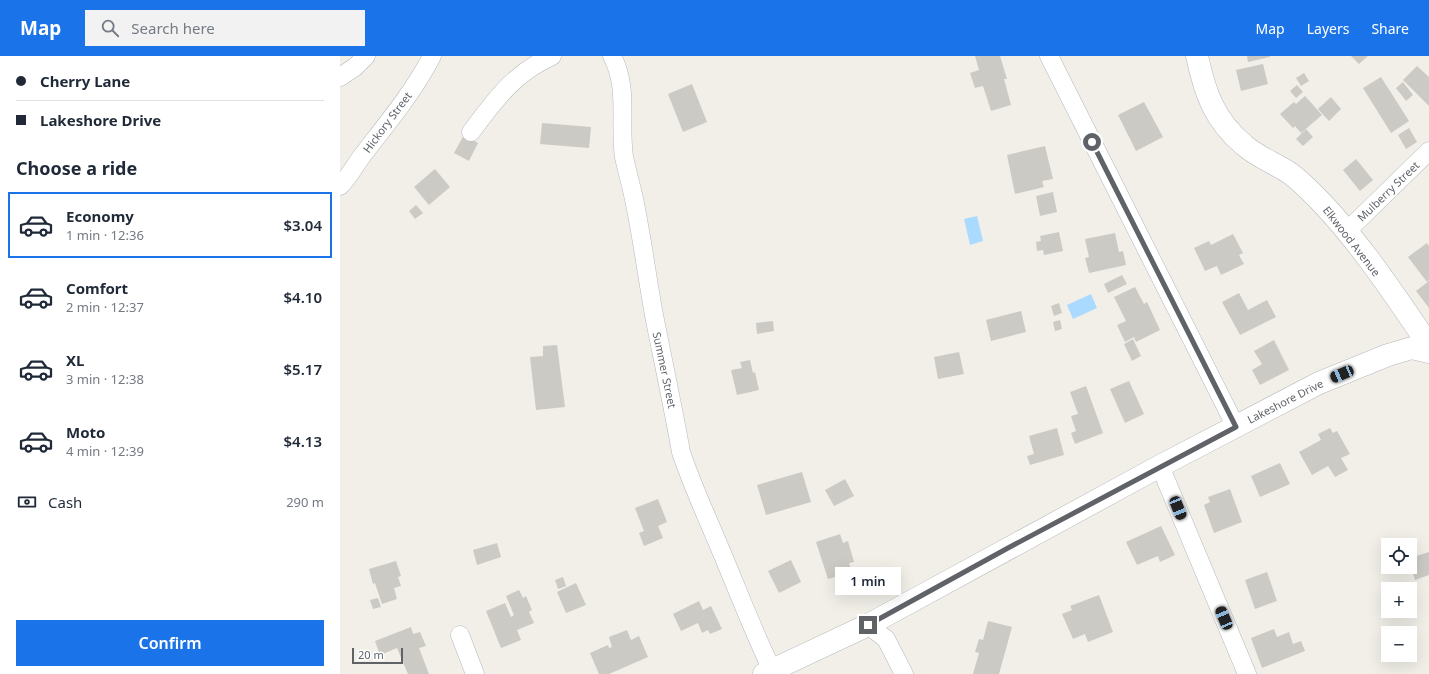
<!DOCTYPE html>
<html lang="en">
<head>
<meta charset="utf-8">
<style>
	body { margin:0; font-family:"Noto Sans",sans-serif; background:#f2f2f3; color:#1f2937; height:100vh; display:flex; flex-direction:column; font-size:15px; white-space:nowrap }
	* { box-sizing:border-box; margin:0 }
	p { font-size:13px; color:#747a83 }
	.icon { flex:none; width:22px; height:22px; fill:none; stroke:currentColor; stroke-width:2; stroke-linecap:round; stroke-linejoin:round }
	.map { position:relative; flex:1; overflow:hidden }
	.drawer { display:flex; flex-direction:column; background:#fff; width:340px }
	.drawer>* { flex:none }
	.hud { display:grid; align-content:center; height:88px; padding:0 16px; background:#fff }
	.buttons { position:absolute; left:1041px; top:482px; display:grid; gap:8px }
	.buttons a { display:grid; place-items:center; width:36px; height:36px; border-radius:0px; background:#fff; box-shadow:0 4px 16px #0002; font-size:20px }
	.scale { position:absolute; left:12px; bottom:10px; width:51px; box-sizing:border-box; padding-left:4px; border:2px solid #5f6368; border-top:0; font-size:11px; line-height:14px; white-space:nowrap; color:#5f6368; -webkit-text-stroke:3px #fff; paint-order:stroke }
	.end { position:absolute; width:18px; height:18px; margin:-9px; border:5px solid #5f6368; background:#fff; box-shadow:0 0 0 2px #fff }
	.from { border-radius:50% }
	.bubble { position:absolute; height:28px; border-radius:0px; background:#fff; box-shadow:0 4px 16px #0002; font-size:13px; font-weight:600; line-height:28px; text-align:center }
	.car { position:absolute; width:12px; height:24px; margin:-12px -6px; border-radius:5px; box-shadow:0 0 3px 1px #0007; background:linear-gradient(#222 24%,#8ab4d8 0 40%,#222 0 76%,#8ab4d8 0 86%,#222 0) }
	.hud b { display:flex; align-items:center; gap:14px; height:38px; font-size:15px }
	.hud b+b { border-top:1px solid #e0e1e3 }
	.hud i { width:10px; height:10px; background:#1f2937 }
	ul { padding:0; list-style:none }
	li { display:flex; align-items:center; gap:12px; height:66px; margin:0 8px 6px; padding:0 8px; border:2px solid transparent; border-radius:0px }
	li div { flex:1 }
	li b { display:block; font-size:15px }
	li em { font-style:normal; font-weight:600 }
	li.selected { border-color:#1a73e8 }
	li>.icon { width:36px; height:36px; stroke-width:1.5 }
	h2 { padding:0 16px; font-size:18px; line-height:48px }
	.pay { display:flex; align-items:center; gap:10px; height:44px; padding:0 16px; font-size:15px }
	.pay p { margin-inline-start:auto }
	.action { display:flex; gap:8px; margin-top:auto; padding:8px 16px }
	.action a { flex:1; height:46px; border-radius:0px; background:#1a73e8; color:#fff; font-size:16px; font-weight:600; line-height:46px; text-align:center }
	header { display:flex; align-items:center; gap:24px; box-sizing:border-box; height:56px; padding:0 20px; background:#1a73e8; color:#fff }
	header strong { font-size:19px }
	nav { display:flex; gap:22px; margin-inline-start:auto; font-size:14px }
	.search { width:280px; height:36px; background:#f2f2f3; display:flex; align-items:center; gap:10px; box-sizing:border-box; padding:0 14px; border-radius:0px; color:#747a83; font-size:15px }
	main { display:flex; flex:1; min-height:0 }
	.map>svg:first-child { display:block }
</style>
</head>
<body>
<header>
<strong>Map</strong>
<div class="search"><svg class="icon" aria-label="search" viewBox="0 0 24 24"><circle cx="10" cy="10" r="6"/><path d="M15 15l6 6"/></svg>Search here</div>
<nav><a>Map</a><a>Layers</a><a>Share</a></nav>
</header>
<main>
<section class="drawer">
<div class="hud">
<b><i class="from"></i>Cherry Lane</b>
<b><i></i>Lakeshore Drive</b>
</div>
<h2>Choose a ride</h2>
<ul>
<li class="selected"><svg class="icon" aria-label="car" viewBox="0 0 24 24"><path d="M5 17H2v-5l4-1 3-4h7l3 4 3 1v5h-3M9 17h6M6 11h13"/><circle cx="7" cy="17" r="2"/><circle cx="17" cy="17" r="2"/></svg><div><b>Economy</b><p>1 min · 12:36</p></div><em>$3.04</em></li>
<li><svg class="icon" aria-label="car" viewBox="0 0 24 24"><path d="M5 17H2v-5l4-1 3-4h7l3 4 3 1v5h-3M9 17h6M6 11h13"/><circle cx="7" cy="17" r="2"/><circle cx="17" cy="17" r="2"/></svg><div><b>Comfort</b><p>2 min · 12:37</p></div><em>$4.10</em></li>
<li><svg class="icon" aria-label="car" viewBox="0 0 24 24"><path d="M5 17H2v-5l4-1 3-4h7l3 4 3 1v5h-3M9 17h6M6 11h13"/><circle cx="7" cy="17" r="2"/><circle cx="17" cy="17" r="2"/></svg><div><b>XL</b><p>3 min · 12:38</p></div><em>$5.17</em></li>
<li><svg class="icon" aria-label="car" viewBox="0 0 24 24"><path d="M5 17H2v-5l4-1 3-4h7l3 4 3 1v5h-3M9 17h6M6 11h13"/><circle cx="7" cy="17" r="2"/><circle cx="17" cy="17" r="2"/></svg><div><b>Moto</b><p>4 min · 12:39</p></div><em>$4.13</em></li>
</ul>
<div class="pay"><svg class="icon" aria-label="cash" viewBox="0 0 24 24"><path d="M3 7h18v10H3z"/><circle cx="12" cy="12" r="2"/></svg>Cash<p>290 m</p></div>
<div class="action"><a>Confirm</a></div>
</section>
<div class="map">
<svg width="1089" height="618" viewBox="0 0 1089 618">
	<rect width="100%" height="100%" fill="#f1efe8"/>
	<g fill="#aadaff">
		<polygon points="637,160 643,185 630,189 624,163"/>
		<polygon points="751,238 757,252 733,263 727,249"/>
	</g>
	<g fill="#cccac5">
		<polygon points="635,0 660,0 667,23 664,23 671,49 651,55 643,30 635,32 630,17 639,14"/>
		<polygon points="907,0 930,0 930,1 908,6"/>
		<polygon points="1011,0 1028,0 1019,8"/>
		<polygon points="923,8 928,28 901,35 896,14"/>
		<polygon points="1077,10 1089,21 1089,50 1063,24"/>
		<polygon points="964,17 969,25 961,30 956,22"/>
		<polygon points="1041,21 1069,65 1051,77 1023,32"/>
		<polygon points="1063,26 1073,39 1066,45 1056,32"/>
		<polygon points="352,28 367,66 343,76 328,38"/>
		<polygon points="957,29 963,36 956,42 950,35"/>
		<polygon points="965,40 982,59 961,77 955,70 953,72 940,58 954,46 956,48"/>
		<polygon points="991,41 1001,53 989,65 978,53"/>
		<polygon points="804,46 823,81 796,95 778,59"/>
		<polygon points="202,67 251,71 249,92 200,88"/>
		<polygon points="1069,72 1077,86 1066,93 1058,79"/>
		<polygon points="966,73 973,81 963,90 956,83"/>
		<polygon points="124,79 138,87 129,105 114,97"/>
		<polygon points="705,90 713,123 702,125 704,131 675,138 667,99"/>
		<polygon points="1016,103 1033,124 1020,135 1003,114"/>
		<polygon points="95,113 110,131 89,149 74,131"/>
		<polygon points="713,136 717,156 700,160 696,140"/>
		<polygon points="76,149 83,157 75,163 69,155"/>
		<polygon points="719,176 723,195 704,199 703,194 697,195 696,186 701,185 700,180"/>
		<polygon points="775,177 779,196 783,195 786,209 749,217 745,202 749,201 745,183"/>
		<polygon points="893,178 903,197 899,199 904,208 881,219 877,210 865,215 854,192 869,185 871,189"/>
		<polygon points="1087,187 1089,190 1089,224 1087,226 1068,201"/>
		<polygon points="782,219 787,228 768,237 764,228"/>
		<polygon points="1089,225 1089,252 1076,235"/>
		<polygon points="795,231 804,248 807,246 820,274 796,286 794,281 785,286 777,269 786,265 774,241"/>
		<polygon points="899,237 908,254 927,244 936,261 900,279 882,246"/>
		<polygon points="719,247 722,257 714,260 711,250"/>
		<polygon points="681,255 686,276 651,285 646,264"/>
		<polygon points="720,264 722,273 715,275 713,266"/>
		<polygon points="433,265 434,275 417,278 416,267"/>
		<polygon points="793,283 801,300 792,305 784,288"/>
		<polygon points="934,284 949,314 920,329 912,314 922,308 914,295"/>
		<polygon points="217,289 225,351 196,354 190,301 203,300 203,290"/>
		<polygon points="619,296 624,318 598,323 594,301"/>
		<polygon points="410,304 413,317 415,316 419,334 397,339 391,314 402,312 400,306"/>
		<polygon points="789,325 804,358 785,367 770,333"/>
		<polygon points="746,330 763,377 735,388 731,377 736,375 731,360 738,358 730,336"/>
		<polygon points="717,372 724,399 690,409 687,400 694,398 689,380"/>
		<polygon points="990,372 993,377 997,375 1010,398 1001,402 1008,414 995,421 988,410 972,419 959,396 981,384 978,378"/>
		<polygon points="940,407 950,428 920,441 911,420"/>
		<polygon points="462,416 471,446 426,459 417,429"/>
		<polygon points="505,423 514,440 494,450 485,434"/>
		<polygon points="890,433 902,466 874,477 864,449 870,446 868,441"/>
		<polygon points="318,443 327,466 318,470 323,482 304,490 299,477 304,475 295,452"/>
		<polygon points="821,470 835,499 820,506 818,500 797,509 786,486"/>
		<polygon points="500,478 503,487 508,485 514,506 509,507 512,516 488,523 476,486"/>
		<polygon points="157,487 161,501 137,509 133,494"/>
		<polygon points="1089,496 1089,519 1075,524 1070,508 1070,502"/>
		<polygon points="451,504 461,526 439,537 428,515"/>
		<polygon points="56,505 61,520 58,521 61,530 54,532 57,543 42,548 35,527 33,528 29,513"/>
		<polygon points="927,516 937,545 915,553 905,524"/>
		<polygon points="223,521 226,530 218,533 215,524"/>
		<polygon points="236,527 246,549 226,557 217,536"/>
		<polygon points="179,534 183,542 186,540 192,554 189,556 194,567 177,574 181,584 161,592 146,555 165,547 171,561 174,559 166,540"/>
		<polygon points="759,539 773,576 748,586 745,578 733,583 722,558 732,554 730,550"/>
		<polygon points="38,542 41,551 33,553 30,544"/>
		<polygon points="359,545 363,554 371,550 382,573 370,578 368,574 362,577 358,567 341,575 333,558"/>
		<polygon points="648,565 672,571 659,618 633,618 639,597 635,596 639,583 643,584"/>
		<polygon points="71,571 73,578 80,576 86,590 79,592 89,618 68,618 57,592 40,599 35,585"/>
		<polygon points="934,573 937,581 949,576 953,588 961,585 965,595 922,612 911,582"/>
		<polygon points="287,574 291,584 299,580 308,601 269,618 259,618 250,597 268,589 269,592 272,591 269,581"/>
	</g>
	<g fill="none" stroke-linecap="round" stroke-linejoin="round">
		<g stroke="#b5b8bc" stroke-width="19">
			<g id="minor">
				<path d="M272,0C289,31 279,68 284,101C287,115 291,129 294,143C302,181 307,221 314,259C323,305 333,351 341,396C352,429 366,459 379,490C397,532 412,573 432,614"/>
				<polyline points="709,0 896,371"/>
				<polyline points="0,21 15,11 26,0"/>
				<path d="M131,76C156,43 174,17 212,0"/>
				<path d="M0,130C10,120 16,107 25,96C49,65 74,35 92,0"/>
				<polyline points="1007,175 1089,95"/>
				<polyline points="820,410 907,618"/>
				<polyline points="528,569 546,583 564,618"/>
				<polyline points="120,579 135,618"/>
			</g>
		</g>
		<g stroke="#b5b8bc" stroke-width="23">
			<g id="tertiary">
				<path d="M857,0C865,37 874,64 904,89C916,100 934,107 948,116C959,123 972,137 981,146C1022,189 1055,240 1089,289"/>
				<polyline points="424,618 528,569 820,410 979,327 1048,299 1072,292 1089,296"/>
			</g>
		</g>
		<use href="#minor" stroke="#fff" stroke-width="18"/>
		<use href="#tertiary" stroke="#fff" stroke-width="22"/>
	</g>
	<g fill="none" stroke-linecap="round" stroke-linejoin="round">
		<polyline stroke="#5f6368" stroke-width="5" points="528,569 668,492 896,371 752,86"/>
	</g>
	<g text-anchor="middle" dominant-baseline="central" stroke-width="4" stroke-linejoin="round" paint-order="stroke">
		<g font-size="11" fill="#5f6368" stroke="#fff">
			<text transform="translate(47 66) rotate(-53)">Hickory Street</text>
			<text transform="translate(1048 135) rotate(-44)">Mulberry Street</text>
			<text transform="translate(1012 185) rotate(52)">Elkwood Avenue</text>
			<text transform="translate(325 314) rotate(78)">Summer Street</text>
			<text transform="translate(945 345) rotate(-27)">Lakeshore Drive</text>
		</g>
	</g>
</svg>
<div class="buttons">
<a><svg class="icon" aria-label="locate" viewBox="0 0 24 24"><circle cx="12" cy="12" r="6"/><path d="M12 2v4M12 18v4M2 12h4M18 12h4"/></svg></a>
<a>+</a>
<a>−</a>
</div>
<div class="scale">20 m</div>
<i class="end from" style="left:752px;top:86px"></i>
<i class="end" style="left:528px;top:569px"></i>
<div class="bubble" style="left:495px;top:511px;width:66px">1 min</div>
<i class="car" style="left:1002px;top:318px;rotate:247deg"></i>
<i class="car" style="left:838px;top:452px;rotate:158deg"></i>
<i class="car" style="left:884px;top:562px;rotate:337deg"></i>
</div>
</main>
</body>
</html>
